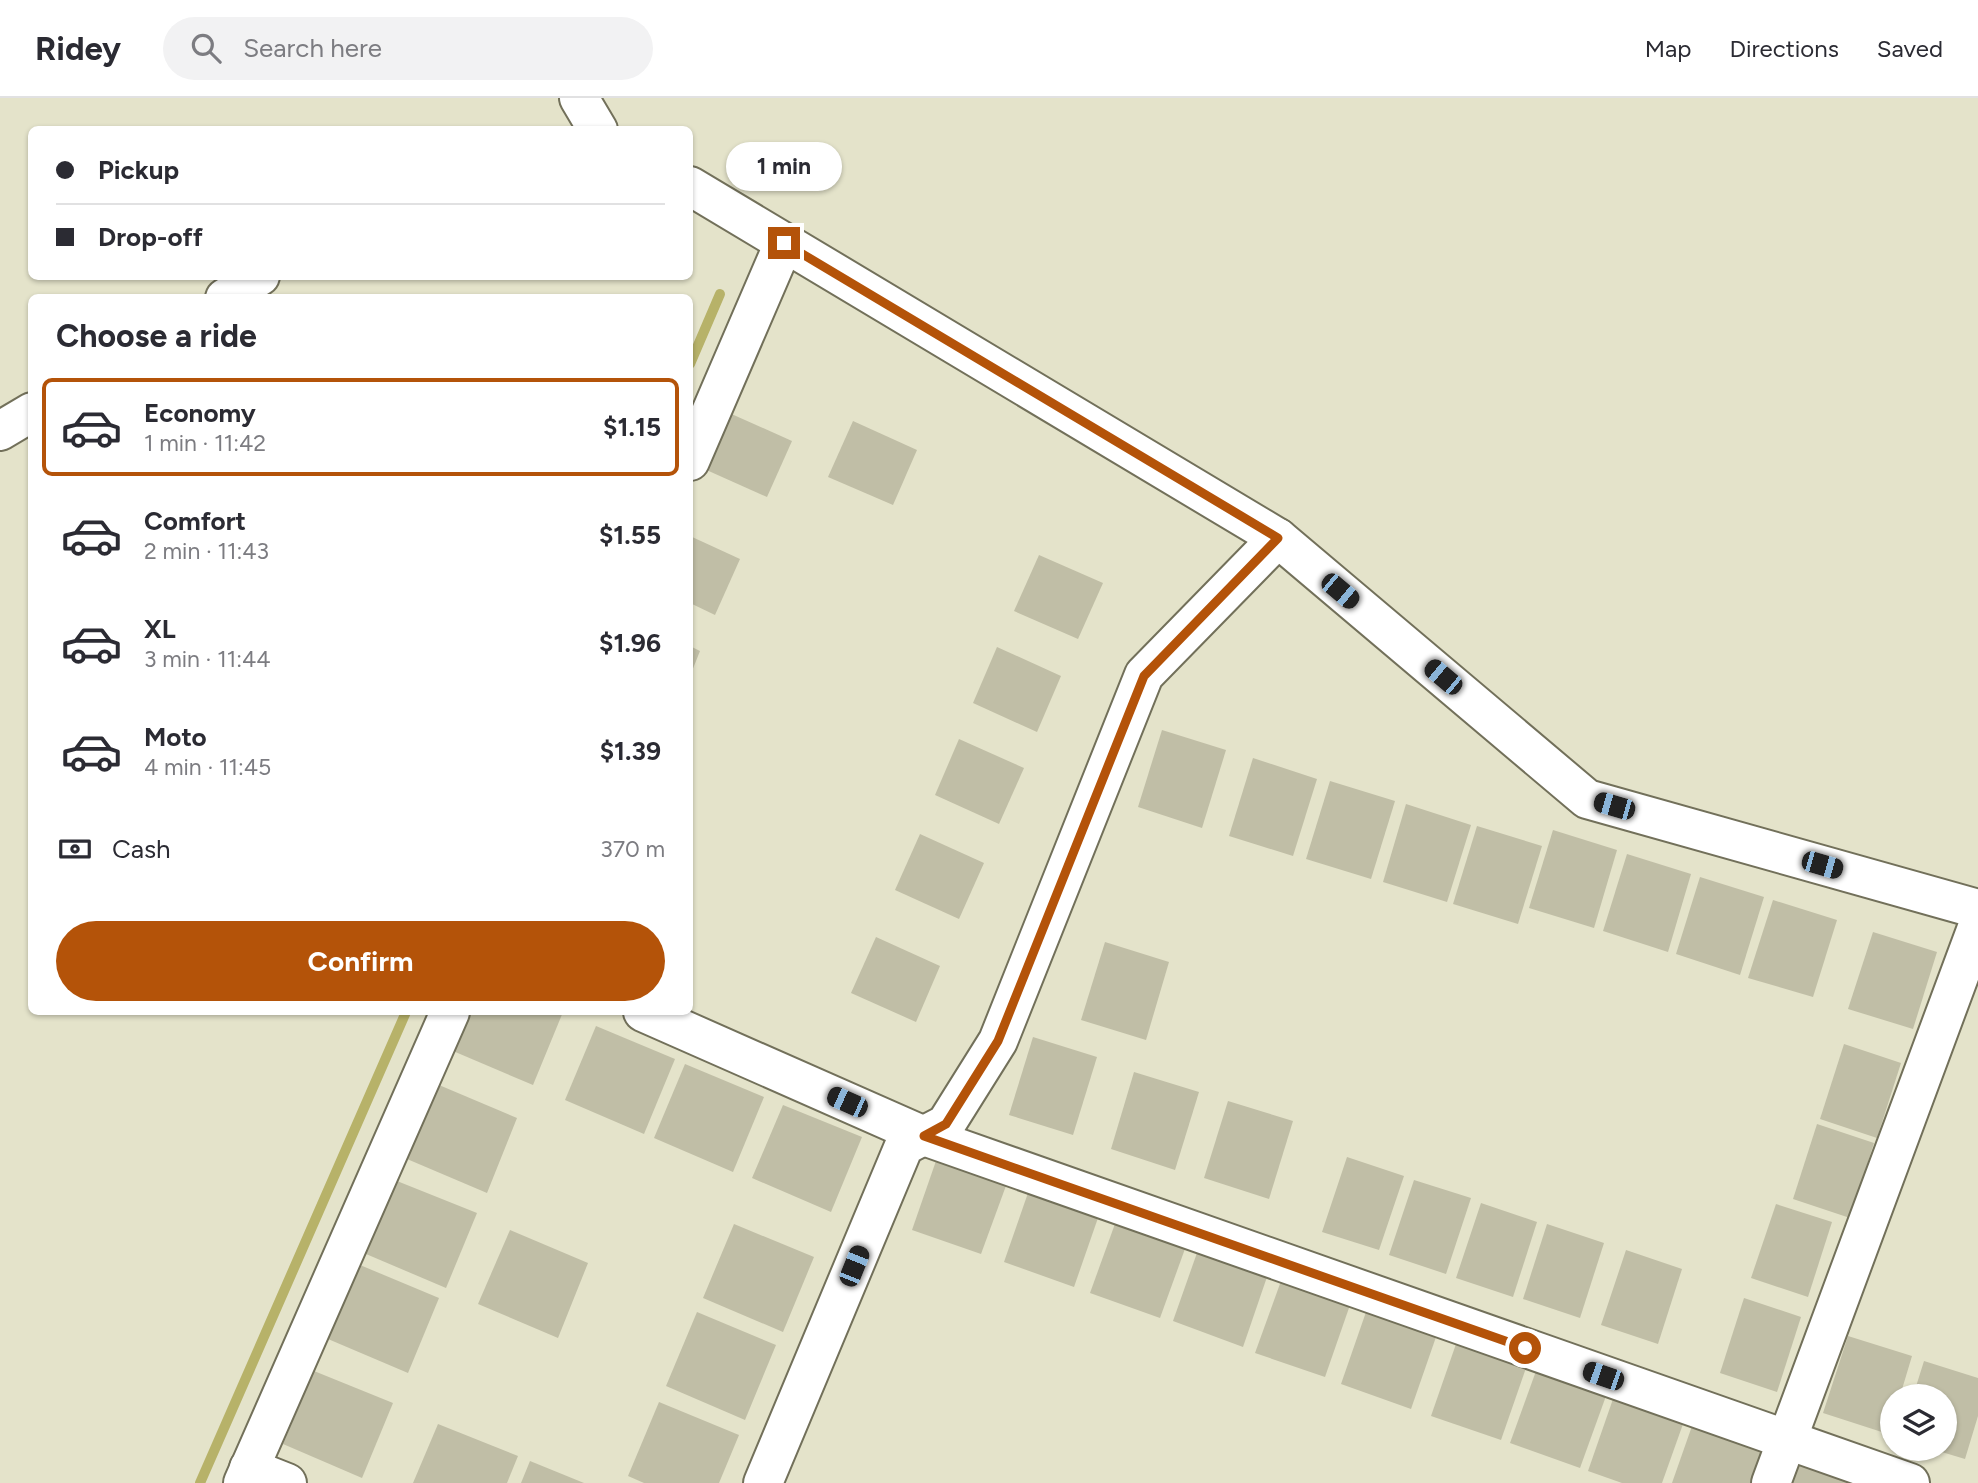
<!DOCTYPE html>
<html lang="en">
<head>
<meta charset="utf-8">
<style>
	body { margin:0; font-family:Figtree,sans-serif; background:#f2f2f3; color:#2b2b33; height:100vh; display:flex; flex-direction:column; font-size:26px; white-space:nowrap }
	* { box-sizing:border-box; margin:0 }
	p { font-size:23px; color:#7c7c81 }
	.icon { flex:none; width:38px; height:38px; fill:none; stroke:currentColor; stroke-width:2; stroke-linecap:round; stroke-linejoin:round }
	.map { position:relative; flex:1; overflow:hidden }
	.details { position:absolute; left:28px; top:196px; width:665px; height:721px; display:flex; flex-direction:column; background:#fff; border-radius:10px; box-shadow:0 2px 5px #0004 }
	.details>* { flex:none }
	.hud { position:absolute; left:28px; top:28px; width:665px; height:154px; border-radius:10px; box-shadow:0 2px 5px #0004; display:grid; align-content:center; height:154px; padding:0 28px; background:#fff }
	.buttons { position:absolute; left:1880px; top:1286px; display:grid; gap:14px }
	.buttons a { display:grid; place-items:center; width:77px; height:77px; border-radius:50%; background:#fff; box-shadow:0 2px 5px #0004; font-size:35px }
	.end { position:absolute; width:32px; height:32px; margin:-16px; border:9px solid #b45309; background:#fff; box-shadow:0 0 0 4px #fff }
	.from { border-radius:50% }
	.bubble { position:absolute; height:49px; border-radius:24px; background:#fff; box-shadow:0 2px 5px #0004; font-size:23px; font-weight:700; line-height:49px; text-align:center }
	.car { position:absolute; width:21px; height:42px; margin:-21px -10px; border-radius:9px; box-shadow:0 0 5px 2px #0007; background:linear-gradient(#222 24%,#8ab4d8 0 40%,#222 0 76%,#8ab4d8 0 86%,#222 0) }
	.hud b { display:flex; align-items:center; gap:24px; height:66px; font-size:26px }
	.hud b+b { border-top:2px solid #e1e1e2 }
	.hud i { width:18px; height:18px; background:#2b2b33 }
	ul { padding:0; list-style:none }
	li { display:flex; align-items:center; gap:21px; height:98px; margin:0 14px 10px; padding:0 14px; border:4px solid transparent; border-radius:10px }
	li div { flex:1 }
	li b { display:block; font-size:26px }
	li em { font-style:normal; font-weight:700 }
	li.active { border-color:#b45309 }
	li>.icon { width:63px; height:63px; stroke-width:1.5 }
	h2 { padding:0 28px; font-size:32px; line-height:84px }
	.pay { display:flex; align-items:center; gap:18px; height:77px; padding:0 28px; font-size:26px }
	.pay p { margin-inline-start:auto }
	.button { display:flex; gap:14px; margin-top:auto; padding:14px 28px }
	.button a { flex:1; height:80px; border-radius:42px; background:#b45309; color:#fff; font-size:28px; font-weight:700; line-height:80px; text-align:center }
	header { display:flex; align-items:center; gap:42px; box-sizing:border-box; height:98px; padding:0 35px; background:#fff; border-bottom:2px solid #e1e1e2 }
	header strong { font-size:33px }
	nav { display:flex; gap:38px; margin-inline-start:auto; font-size:24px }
	.search { width:490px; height:63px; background:#f2f2f3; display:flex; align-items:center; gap:18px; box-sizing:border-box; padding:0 24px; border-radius:38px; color:#7c7c81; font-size:26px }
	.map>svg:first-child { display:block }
</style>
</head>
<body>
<header>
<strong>Ridey</strong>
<div class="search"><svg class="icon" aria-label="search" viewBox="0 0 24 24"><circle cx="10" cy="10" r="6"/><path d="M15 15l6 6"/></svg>Search here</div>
<nav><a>Map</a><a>Directions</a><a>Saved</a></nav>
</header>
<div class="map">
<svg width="1978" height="1385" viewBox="0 0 1978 1385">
	<rect width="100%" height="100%" fill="#e4e3ca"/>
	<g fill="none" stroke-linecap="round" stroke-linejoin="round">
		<g stroke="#b7b269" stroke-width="10">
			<polyline points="690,266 720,196"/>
			<polyline points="200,1385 406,914"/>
		</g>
	</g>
	<g fill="#c0bea6">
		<polygon points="727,314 792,343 767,399 702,370"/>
		<polygon points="853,323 917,352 893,407 828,379"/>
		<polygon points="690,438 740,461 715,517 690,505"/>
		<polygon points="1039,457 1103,485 1078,541 1014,513"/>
		<polygon points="690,548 700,553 690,578"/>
		<polygon points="997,549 1061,578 1037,634 973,605"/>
		<polygon points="1162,632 1226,652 1202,730 1138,709"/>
		<polygon points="959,641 1024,670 999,726 935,697"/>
		<polygon points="1253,660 1317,681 1293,758 1229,738"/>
		<polygon points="1330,683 1395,703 1371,781 1306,761"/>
		<polygon points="1406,706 1471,727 1447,804 1383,784"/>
		<polygon points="1477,728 1542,748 1518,826 1453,806"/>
		<polygon points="1553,732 1617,752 1594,830 1529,810"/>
		<polygon points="920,736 984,765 959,821 895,792"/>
		<polygon points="1627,756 1691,776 1668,854 1603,833"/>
		<polygon points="1700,779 1764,799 1740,877 1676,856"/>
		<polygon points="1773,802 1837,822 1813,899 1748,880"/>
		<polygon points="1873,834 1937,854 1913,931 1848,911"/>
		<polygon points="876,839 940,868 916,924 851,895"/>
		<polygon points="1105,844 1169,864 1146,942 1081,922"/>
		<polygon points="470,914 563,914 533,987 453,953"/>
		<polygon points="596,928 675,961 644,1036 565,1002"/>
		<polygon points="1033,939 1097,959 1073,1037 1009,1017"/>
		<polygon points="1844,946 1901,965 1877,1040 1820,1021"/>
		<polygon points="685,966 764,999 733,1074 654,1040"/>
		<polygon points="1134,974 1199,994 1175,1072 1111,1051"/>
		<polygon points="439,987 517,1020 487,1095 407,1061"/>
		<polygon points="1228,1003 1293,1023 1269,1101 1204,1080"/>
		<polygon points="783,1007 862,1039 831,1114 752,1080"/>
		<polygon points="1817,1026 1874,1045 1850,1120 1793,1101"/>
		<polygon points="1347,1059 1404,1078 1379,1152 1322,1134"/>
		<polygon points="937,1060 1007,1085 981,1156 912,1132"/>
		<polygon points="1414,1082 1471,1100 1446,1176 1389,1157"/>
		<polygon points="397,1083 477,1115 446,1190 366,1156"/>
		<polygon points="1029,1092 1099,1117 1074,1189 1004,1164"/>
		<polygon points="1481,1105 1537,1124 1513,1199 1456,1180"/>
		<polygon points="1776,1106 1832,1124 1808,1199 1751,1180"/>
		<polygon points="1116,1123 1186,1148 1160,1220 1090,1195"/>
		<polygon points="734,1126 814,1159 783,1234 703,1200"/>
		<polygon points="1547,1126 1604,1145 1580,1220 1523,1201"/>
		<polygon points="510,1132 588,1165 558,1240 478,1206"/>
		<polygon points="1198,1152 1268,1176 1243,1249 1173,1223"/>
		<polygon points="1626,1152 1682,1171 1658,1246 1601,1227"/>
		<polygon points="360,1167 439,1200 408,1275 328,1241"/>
		<polygon points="1281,1183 1350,1207 1325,1279 1255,1255"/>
		<polygon points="1744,1200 1801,1219 1777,1294 1720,1275"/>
		<polygon points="697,1214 776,1247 745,1322 666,1288"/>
		<polygon points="1366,1214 1436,1239 1411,1311 1341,1286"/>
		<polygon points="1848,1238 1912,1258 1900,1298 1892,1298 1892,1323 1888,1336 1823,1315"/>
		<polygon points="1456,1246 1526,1270 1501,1342 1431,1318"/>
		<polygon points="1924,1263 1978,1280 1978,1318 1965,1361 1935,1352 1944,1351 1944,1298 1913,1298"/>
		<polygon points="314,1273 393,1305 362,1380 283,1346"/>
		<polygon points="1536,1273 1606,1298 1580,1370 1510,1345"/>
		<polygon points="1613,1301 1683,1326 1662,1385 1622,1385 1588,1373"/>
		<polygon points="659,1304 739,1337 719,1385 644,1385 628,1378"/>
		<polygon points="438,1326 518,1358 507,1385 413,1385"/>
		<polygon points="1692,1328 1762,1353 1751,1385 1672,1385"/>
		<polygon points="1796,1361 1864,1385 1788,1385"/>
		<polygon points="530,1363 584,1385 521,1385"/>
	</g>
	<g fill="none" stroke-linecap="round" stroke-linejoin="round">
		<g stroke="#72705a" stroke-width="42">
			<g id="minor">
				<polyline points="579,0 598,32"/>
				<polyline points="690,88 1278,440 1587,701 1978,811"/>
				<polyline points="225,200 260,178"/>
				<polyline points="0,333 32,314"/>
				<polyline points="690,363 784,145"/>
				<polyline points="643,914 924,1038 1910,1385"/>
				<polyline points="249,1370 287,1385"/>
				<polyline points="243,1385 450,914"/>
				<polyline points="763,1385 904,1048 946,1026 998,943 1144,577 1278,440"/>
				<polyline points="1771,1385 1978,827"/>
			</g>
		</g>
		<use href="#minor" stroke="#fff" stroke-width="38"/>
	</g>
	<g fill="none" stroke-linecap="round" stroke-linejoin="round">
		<polyline stroke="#b45309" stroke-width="9" points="784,145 1278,440 1144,578 998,943 946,1026 924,1038 1525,1250"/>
	</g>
</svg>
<div class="buttons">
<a><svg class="icon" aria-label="layers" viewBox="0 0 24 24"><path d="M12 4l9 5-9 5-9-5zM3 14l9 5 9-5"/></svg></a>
</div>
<i class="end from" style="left:1525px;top:1250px"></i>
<i class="end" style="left:784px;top:145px"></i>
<div class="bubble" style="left:726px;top:44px;width:116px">1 min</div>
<i class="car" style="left:1340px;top:493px;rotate:130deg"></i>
<i class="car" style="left:1443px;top:579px;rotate:310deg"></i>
<i class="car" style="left:1614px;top:708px;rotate:286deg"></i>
<i class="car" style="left:1822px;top:767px;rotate:106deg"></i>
<i class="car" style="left:847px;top:1004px;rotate:294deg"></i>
<i class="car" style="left:854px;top:1168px;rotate:22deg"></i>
<i class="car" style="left:1603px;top:1278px;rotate:289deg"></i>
<div class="hud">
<b><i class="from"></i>Pickup</b>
<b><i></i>Drop-off</b>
</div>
<section class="details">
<h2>Choose a ride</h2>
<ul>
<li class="active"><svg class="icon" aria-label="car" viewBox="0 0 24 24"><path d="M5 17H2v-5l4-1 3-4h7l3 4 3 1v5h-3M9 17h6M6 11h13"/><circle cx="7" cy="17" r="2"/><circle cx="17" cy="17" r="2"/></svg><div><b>Economy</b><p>1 min · 11:42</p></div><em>$1.15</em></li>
<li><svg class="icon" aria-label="car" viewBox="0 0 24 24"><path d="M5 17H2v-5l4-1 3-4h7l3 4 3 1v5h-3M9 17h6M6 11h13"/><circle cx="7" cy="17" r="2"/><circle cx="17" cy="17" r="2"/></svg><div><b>Comfort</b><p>2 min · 11:43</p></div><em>$1.55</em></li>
<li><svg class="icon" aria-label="car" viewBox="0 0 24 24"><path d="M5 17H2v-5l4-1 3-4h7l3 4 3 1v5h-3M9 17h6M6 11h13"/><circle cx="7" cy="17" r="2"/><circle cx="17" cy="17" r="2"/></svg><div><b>XL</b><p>3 min · 11:44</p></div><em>$1.96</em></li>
<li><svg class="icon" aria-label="car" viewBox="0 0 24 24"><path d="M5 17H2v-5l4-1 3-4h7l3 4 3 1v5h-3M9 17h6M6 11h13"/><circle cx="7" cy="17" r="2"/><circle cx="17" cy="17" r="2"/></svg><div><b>Moto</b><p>4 min · 11:45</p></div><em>$1.39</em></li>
</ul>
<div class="pay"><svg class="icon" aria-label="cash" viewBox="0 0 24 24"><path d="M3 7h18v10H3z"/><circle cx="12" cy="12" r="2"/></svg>Cash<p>370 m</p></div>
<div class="button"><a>Confirm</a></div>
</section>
</div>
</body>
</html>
